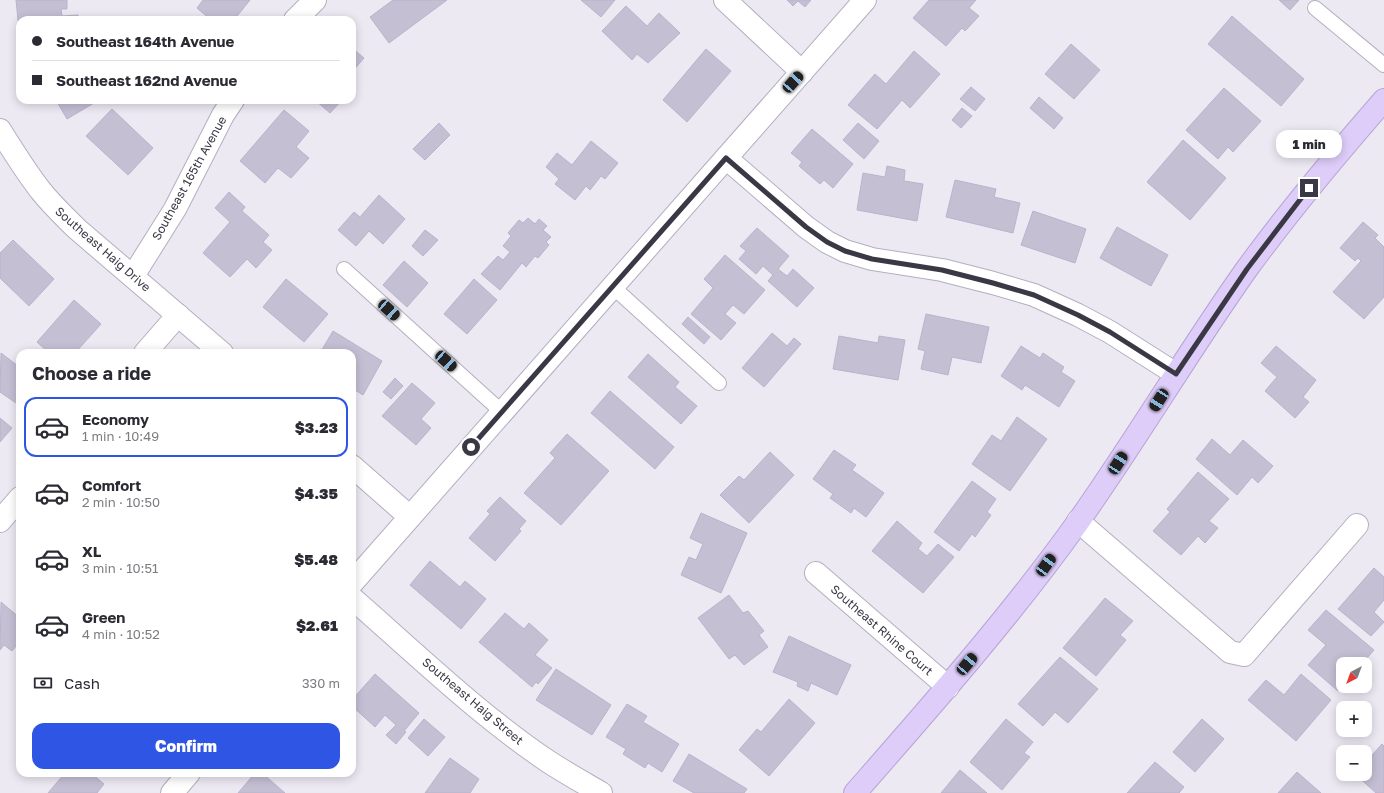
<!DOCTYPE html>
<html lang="en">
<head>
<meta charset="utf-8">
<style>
	body { margin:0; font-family:"Golos Text",sans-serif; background:#f7f7f7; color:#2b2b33; height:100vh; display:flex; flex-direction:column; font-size:15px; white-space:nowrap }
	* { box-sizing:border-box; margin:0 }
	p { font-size:13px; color:#7c7c81 }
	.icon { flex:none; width:22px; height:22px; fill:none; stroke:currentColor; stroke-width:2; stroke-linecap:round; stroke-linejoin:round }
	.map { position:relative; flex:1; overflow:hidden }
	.drawer { position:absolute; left:16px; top:349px; width:340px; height:428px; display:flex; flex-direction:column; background:#fff; border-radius:12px; box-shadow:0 2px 10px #0003 }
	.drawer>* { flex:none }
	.banner { position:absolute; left:16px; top:16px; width:340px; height:88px; border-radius:12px; box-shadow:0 2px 10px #0003; display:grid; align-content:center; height:88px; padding:0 16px; background:#fff }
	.needle { width:26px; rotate:221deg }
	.fabs { position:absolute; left:1336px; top:657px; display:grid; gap:8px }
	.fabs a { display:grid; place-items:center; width:36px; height:36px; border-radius:8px; background:#fff; box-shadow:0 2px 10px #0003; font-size:20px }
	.end { position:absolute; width:18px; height:18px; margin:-9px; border:5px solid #3b3845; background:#fff; box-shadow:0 0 0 2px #fff }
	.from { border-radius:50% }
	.bubble { position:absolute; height:28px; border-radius:12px; background:#fff; box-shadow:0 2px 10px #0003; font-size:13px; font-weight:800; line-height:28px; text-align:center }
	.car { position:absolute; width:12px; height:24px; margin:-12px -6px; border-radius:5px; box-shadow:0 0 3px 1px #0007; background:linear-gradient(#222 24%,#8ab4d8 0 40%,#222 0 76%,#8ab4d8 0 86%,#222 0) }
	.banner b { display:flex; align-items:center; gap:14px; height:38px; font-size:15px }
	.banner b+b { border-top:1px solid #e1e1e2 }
	.banner i { width:10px; height:10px; background:#2b2b33 }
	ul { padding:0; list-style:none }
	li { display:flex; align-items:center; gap:12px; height:60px; margin:0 8px 6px; padding:0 8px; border:2px solid transparent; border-radius:12px }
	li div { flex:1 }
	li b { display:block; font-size:15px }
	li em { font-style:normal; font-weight:800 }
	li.active { border-color:#2e55e4 }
	li>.icon { width:36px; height:36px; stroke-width:1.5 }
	h2 { padding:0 16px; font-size:18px; line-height:48px }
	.pay { display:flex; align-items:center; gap:10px; height:44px; padding:0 16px; font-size:15px }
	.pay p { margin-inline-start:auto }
	.action { display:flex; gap:8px; margin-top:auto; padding:8px 16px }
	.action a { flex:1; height:46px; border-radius:12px; background:#2e55e4; color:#fff; font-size:16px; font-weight:800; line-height:46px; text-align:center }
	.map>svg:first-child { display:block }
</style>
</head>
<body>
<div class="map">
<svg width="1384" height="793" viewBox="0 0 1384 793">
	<rect width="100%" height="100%" fill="#ece9f3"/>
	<g fill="#c4bfd3" stroke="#bab3cd">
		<polygon points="16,0 67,0 67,9 61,9 62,16 78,15 79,20 20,20 20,40"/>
		<polygon points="203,0 250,0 234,20 211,20 197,8"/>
		<polygon points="393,0 447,0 389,43 370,17"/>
		<polygon points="581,0 615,0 601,17"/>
		<polygon points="787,0 811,0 805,7 798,1 793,6"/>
		<polygon points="929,0 976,0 969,8 979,16 965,31 962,28 946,46 913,18"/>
		<polygon points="1279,0 1299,0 1290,10"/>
		<polygon points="626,6 647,26 659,13 680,33 648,63 637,54 632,60 602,31"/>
		<polygon points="1232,16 1304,79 1281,106 1208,44"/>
		<polygon points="1071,44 1100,70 1074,99 1045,74"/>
		<polygon points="352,48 364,58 352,72"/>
		<polygon points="706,49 731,71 687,122 663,100"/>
		<polygon points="914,51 940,74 910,108 902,100 877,129 848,105 875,74 886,84"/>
		<polygon points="971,87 985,99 975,111 960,99"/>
		<polygon points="1224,88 1261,121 1233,152 1228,147 1218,159 1186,130"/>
		<polygon points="1039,97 1063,118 1054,129 1030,108"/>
		<polygon points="56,100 99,100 67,119"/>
		<polygon points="315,100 342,100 330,113"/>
		<polygon points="962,108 972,116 961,128 952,120"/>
		<polygon points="112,109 153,148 128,175 86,136"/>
		<polygon points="284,110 309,131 296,147 309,158 291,178 278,168 265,183 240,161"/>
		<polygon points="439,123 450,135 425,160 413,149"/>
		<polygon points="858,123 879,141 864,159 843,140"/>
		<polygon points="812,129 853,164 833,188 824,180 820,184 799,166 802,162 791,153"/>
		<polygon points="1183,140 1226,178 1190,220 1147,182"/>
		<polygon points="591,141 618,163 605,179 601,176 590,190 586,186 575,200 555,184 559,179 546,167 557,153 572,165"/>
		<polygon points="887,166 905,170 904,181 923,184 917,221 857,210 863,173 885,177"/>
		<polygon points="955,180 996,189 994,197 1020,203 1013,233 946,217"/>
		<polygon points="229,192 245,207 242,211 269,235 263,242 272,250 256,268 247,259 230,277 203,253 230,222 215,208"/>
		<polygon points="379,195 405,219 383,244 369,231 356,246 338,230 354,212 360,217"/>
		<polygon points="1033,211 1086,229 1075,263 1021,245"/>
		<polygon points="528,218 535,224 539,219 547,226 543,230 551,237 546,242 549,245 538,258 535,256 526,267 522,263 500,290 481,274 498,256 503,260 510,252 503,246 511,236 508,233 519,220 523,223"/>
		<polygon points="1363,222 1378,235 1375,238 1384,247 1384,297 1364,319 1333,292 1361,261 1358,258 1355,261 1340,248"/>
		<polygon points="1117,227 1168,255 1151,286 1100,258"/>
		<polygon points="757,228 789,256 778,269 787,276 793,269 814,288 797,307 768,281 773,275 763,266 756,274 739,259 746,251 740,246"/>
		<polygon points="425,230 438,240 423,256 412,246"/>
		<polygon points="13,240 54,279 29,306 0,278 0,253"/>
		<polygon points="725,255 765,290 744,314 733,305 725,314 736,323 721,340 691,314 713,288 704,279"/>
		<polygon points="404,261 428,283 407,307 383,285"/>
		<polygon points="286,279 328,314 304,342 263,307"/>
		<polygon points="474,279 497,300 467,334 444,314"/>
		<polygon points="74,300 101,324 75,353 49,353 37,342"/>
		<polygon points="926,314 989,327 981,363 952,357 948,375 921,369 925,351 918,349"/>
		<polygon points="688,317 710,337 704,344 682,324"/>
		<polygon points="333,331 382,361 363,395 352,388 352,353 320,353"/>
		<polygon points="772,333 787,346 794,338 801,344 764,387 742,368"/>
		<polygon points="839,336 878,343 879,336 905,340 898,380 833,369"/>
		<polygon points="1021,346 1040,358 1043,353 1064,367 1061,372 1075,381 1059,407 1025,385 1022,390 1001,376"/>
		<polygon points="1276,346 1316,380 1303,397 1309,402 1295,418 1265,391 1277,377 1261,363"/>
		<polygon points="1,353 18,366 20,363 19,405 0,392"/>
		<polygon points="648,354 679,382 675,387 697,406 681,424 628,377"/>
		<polygon points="395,378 403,386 391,399 383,392"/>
		<polygon points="412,383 435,403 421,419 431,428 416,445 382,416"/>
		<polygon points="610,391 674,447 655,469 591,413"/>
		<polygon points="1017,417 1047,439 1010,491 972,464 992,435 1001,441"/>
		<polygon points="0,418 12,428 0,442"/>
		<polygon points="567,434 609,471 561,525 524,493 555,458 550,453"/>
		<polygon points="1212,439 1230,455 1243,440 1273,466 1258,483 1252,477 1237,495 1196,459"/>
		<polygon points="834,450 856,465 852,470 884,493 866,517 854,508 851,513 830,498 833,494 813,479"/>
		<polygon points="770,452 794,475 749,523 720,495 739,476 744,480"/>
		<polygon points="1198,472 1229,499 1209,521 1218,528 1205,543 1198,536 1181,555 1153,531 1170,512 1167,509"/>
		<polygon points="972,481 996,499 987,512 991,515 975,537 972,534 959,551 934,532"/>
		<polygon points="500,497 526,521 519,529 521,531 495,561 469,538 490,514 487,511"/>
		<polygon points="701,513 747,533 721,593 681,575 689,557 696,560 703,544 690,538"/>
		<polygon points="897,521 922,543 918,549 927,556 938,544 954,557 923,593 872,551"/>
		<polygon points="430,561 460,587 465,581 486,599 461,629 410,585"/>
		<polygon points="1374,568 1384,577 1384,600 1374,612 1384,622 1371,636 1338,609"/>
		<polygon points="729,595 743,613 748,611 764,631 759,635 768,647 744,665 735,655 729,659 698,618"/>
		<polygon points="1105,598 1133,621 1120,635 1126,640 1096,676 1063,648"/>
		<polygon points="1,602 20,618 20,627 18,630 20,632 20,641 12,651 4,645 0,650"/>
		<polygon points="1326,610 1374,650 1362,664 1343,664 1343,686 1338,691 1308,665 1326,645 1308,630"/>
		<polygon points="505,613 524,629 529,623 548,640 535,655 552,668 538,684 536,682 532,687 479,642"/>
		<polygon points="789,636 851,665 837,695 811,683 808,691 797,686 798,682 773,672"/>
		<polygon points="1060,657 1098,689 1068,723 1055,712 1043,726 1018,704"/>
		<polygon points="556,669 611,705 592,735 536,700"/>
		<polygon points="375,674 419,713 404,731 406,732 396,744 386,735 396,725 385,715 375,727 352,706 352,700"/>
		<polygon points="1301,674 1331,700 1296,741 1248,700 1266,680 1284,695"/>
		<polygon points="789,699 815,723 769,776 739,750 757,729 761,732"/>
		<polygon points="627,704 647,716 643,722 679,744 662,772 648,763 645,768 623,754 626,749 606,737"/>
		<polygon points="424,719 445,737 428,756 408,738"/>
		<polygon points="1006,719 1033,742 1024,753 1030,757 1002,790 970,762"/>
		<polygon points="1202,719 1224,739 1195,772 1173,752"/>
		<polygon points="1382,744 1384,746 1384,793 1376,793 1355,774 1365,774 1365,763"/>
		<polygon points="689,754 747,789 744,793 694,793 673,781"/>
		<polygon points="450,758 479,779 470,793 425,793"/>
		<polygon points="1155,762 1184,787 1179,793 1127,793"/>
		<polygon points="960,770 987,793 941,793"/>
		<polygon points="1297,772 1321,793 1278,793"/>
		<polygon points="65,773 91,773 104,784 97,793 48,793"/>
		<polygon points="255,773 262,773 285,793 238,793"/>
	</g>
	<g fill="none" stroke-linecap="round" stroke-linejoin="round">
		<g stroke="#b4afc0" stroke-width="16">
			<g id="service">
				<polyline points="1315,8 1384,65"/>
				<polyline points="344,269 502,412"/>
				<polyline points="613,287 719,383"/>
			</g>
		</g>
		<g stroke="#b4afc0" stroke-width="24">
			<g id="minor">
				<polyline points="725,0 802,72"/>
				<polyline points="295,20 315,0"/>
				<path d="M0,130C13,151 26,172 41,191C52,205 65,217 77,229L222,353"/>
				<polyline points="726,158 806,227 827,242 845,251 872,259 942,270 993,283 1034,295 1078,315 1110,332 1176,374"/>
				<polyline points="133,276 175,209 223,115 233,100"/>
				<polyline points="145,353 178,315"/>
				<polyline points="352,466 410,517"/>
				<polyline points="0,521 20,498"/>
				<polyline points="1078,521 1230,652 1244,655 1357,525"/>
				<polyline points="816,573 948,687"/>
				<polyline points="352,583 865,0"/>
				<path d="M352,598C415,653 479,715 549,762C566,773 584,783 601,793"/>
				<polyline points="172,793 189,773"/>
			</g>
		</g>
		<g stroke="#b6a4d7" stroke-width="24">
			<path id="secondary" d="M855,793C932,705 1010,617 1078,522C1136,440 1188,352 1246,270C1289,211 1336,155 1384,100"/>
		</g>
		<use href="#service" stroke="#fff" stroke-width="14"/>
		<use href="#minor" stroke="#fff" stroke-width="22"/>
		<use href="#secondary" stroke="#deccf9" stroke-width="22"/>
	</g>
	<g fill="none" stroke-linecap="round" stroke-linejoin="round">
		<polyline stroke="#3b3845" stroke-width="5" points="471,447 726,158 806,227 827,242 845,251 872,259 942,270 993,283 1034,295 1078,315 1110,332 1176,374 1247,269 1309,188"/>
	</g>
	<g text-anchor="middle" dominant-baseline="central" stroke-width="3" stroke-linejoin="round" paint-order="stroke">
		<g font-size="12" fill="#3b3845" stroke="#fff">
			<text transform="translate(189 178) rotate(-61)">Southeast 165th Avenue</text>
			<text transform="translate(103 249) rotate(41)">Southeast Haig Drive</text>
			<text transform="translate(882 630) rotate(41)">Southeast Rhine Court</text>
			<text transform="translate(473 701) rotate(40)">Southeast Haig Street</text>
		</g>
	</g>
</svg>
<div class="fabs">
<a><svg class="needle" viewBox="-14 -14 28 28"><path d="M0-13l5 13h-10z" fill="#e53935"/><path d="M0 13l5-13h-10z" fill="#7c7c81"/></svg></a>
<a>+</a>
<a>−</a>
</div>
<i class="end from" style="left:471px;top:447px"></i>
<i class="end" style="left:1309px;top:188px"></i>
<div class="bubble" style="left:1276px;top:130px;width:66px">1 min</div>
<i class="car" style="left:793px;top:82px;rotate:42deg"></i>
<i class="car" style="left:389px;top:310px;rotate:132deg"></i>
<i class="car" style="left:446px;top:361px;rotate:132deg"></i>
<i class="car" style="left:1159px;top:400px;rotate:213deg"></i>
<i class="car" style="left:1118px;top:463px;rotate:33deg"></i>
<i class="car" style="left:1046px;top:565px;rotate:36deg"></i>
<i class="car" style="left:967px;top:664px;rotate:40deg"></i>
<div class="banner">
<b><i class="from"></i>Southeast 164th Avenue</b>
<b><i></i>Southeast 162nd Avenue</b>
</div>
<section class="drawer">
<h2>Choose a ride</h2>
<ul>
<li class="active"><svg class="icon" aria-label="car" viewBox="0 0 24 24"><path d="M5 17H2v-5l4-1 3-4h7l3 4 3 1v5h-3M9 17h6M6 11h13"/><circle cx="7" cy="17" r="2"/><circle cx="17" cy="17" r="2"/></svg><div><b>Economy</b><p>1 min · 10:49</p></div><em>$3.23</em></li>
<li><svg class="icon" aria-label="car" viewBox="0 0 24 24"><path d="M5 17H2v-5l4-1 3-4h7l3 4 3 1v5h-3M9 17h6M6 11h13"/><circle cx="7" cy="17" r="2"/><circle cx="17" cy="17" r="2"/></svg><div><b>Comfort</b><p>2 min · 10:50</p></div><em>$4.35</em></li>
<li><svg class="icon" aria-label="car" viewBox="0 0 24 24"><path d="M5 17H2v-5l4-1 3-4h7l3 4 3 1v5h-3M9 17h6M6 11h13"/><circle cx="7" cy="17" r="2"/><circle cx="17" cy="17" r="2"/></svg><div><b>XL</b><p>3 min · 10:51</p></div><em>$5.48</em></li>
<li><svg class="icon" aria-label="car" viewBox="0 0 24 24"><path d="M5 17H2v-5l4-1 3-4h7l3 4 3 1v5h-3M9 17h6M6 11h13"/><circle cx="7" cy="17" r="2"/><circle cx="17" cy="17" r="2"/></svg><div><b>Green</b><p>4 min · 10:52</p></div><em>$2.61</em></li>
</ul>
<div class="pay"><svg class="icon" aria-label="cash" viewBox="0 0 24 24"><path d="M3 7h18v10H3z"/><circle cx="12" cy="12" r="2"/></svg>Cash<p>330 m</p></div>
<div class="action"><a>Confirm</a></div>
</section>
</div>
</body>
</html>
